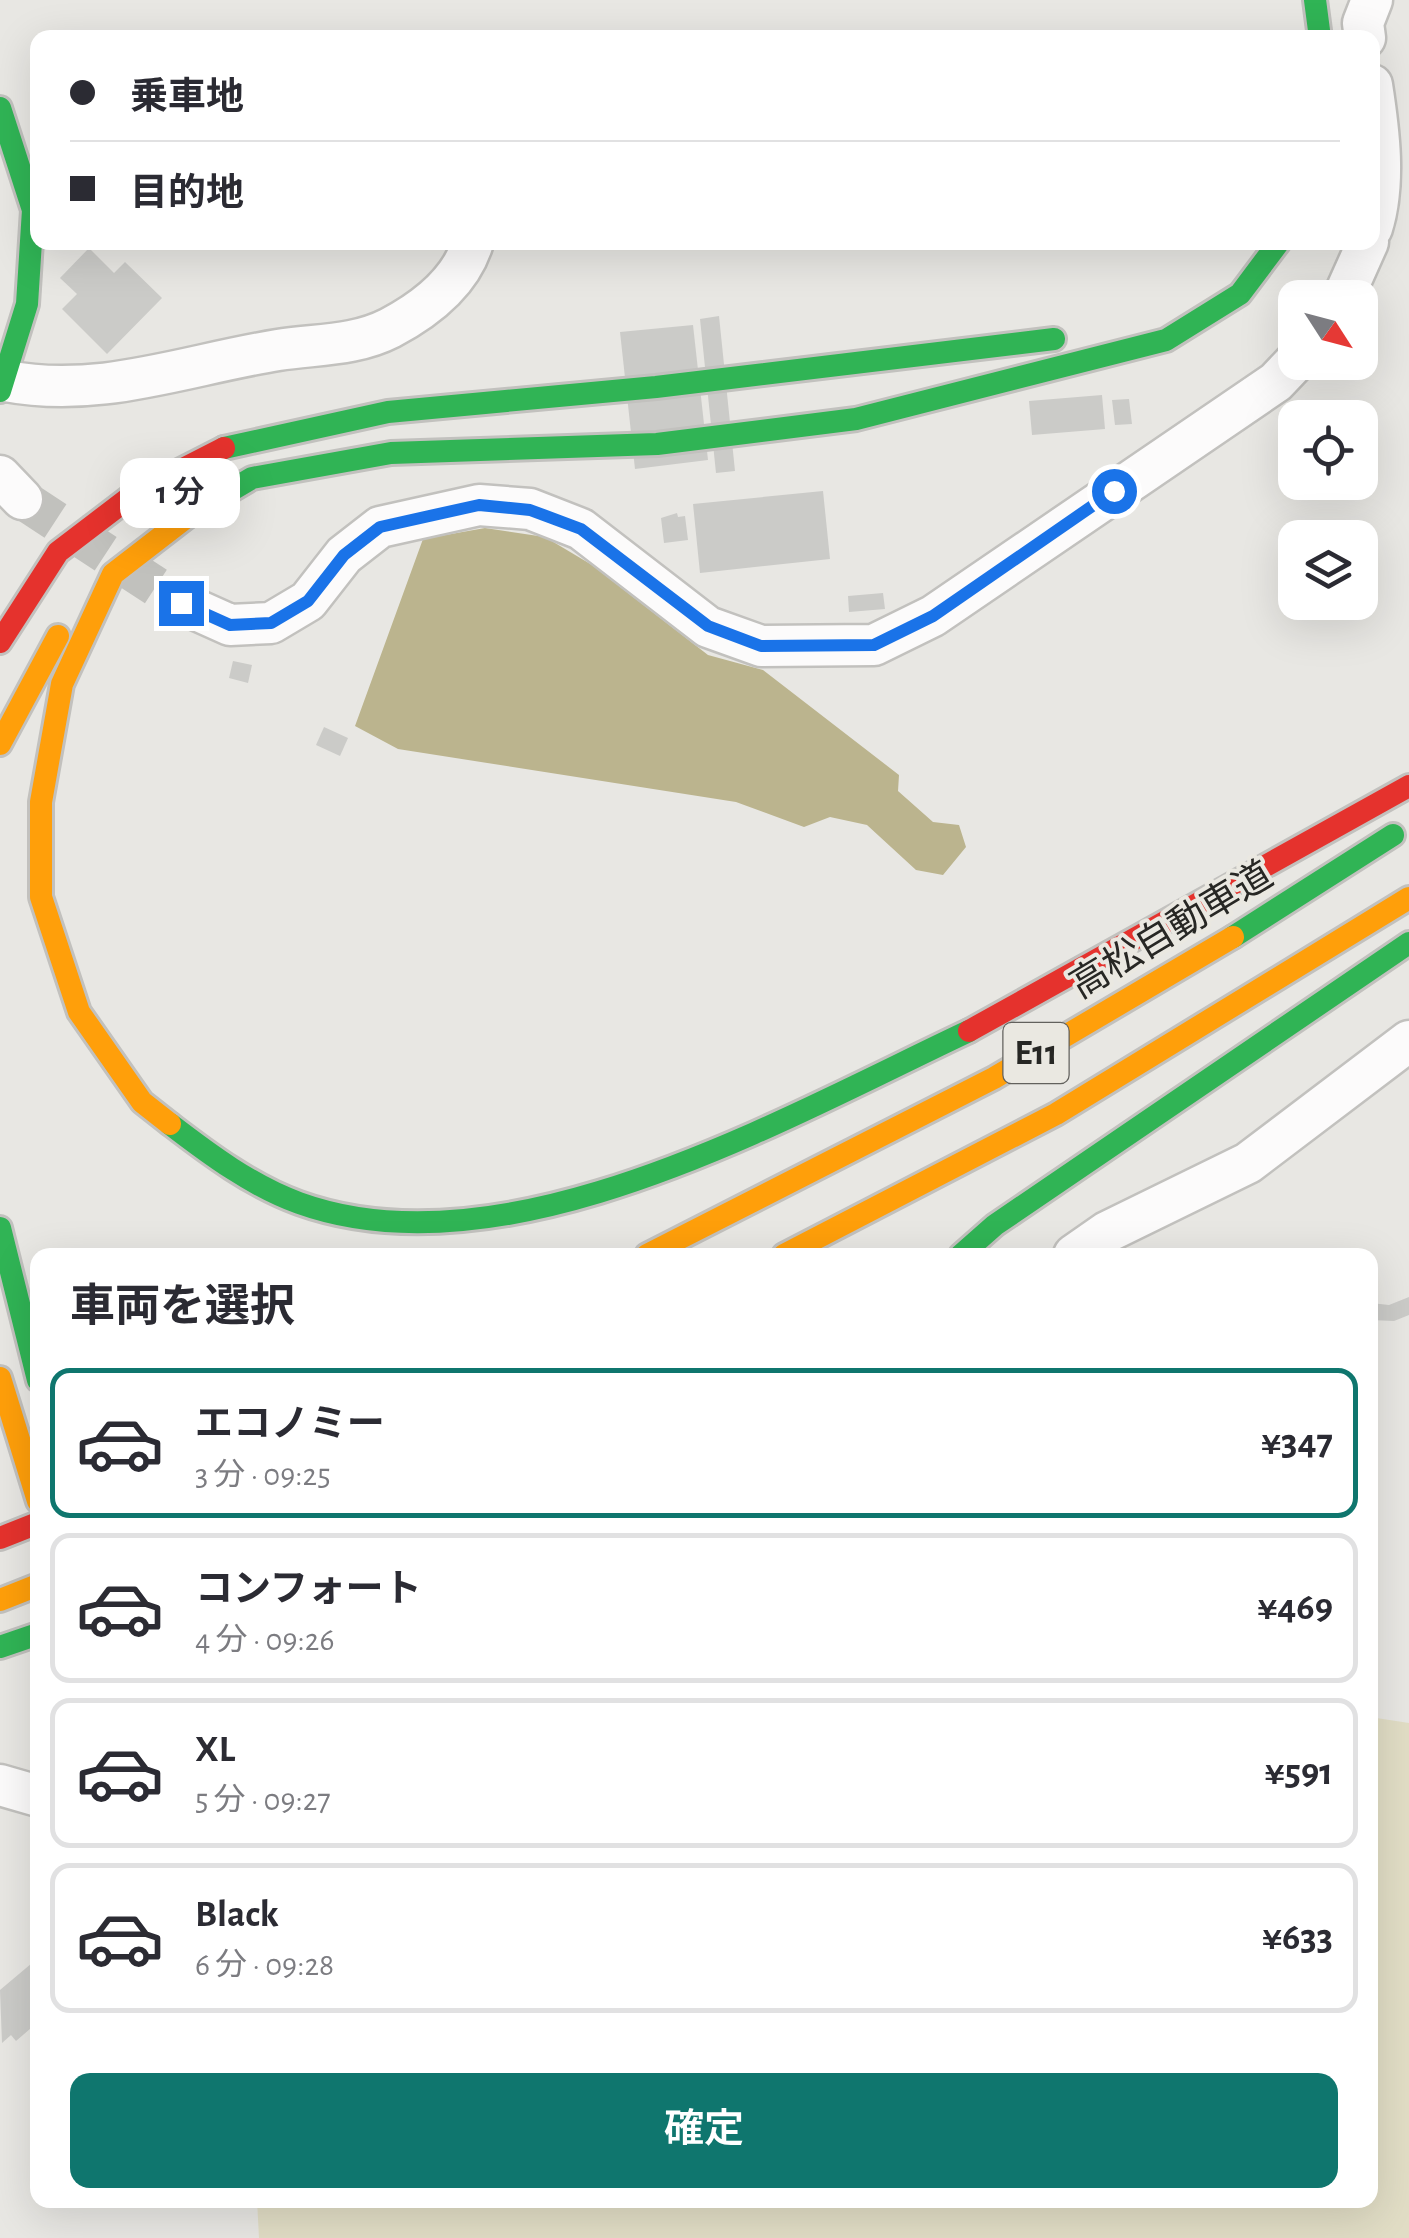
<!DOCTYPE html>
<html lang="ja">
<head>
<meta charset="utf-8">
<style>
	body { margin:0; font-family:"Alegreya Sans","Noto Sans JP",sans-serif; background:#f2f2f3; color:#2b2b33; height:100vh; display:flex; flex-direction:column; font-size:38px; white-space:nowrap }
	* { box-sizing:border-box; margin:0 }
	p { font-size:32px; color:#7c7c81 }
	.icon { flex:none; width:55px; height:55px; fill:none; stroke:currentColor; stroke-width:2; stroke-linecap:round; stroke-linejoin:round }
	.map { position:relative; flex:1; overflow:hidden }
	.sheet { position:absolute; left:30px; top:1248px; width:1348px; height:960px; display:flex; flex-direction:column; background:#fff; border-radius:20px; box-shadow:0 10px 40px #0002 }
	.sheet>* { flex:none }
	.banner { position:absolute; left:30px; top:30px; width:1350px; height:220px; border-radius:20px; box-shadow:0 10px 40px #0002; display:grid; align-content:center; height:220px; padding:0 40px; background:#fff }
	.needle { width:65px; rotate:126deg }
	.controls { position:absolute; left:1278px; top:280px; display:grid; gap:20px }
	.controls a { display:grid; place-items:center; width:100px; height:100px; border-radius:20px; background:#fff; box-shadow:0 10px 40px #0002; font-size:50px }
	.end { position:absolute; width:45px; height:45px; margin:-22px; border:12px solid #1a73e8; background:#fff; box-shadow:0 0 0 5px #fff }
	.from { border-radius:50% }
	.bubble { position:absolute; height:70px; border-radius:20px; background:#fff; box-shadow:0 10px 40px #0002; font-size:32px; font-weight:600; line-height:70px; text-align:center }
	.banner b { display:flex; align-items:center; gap:35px; height:95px; font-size:38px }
	.banner b+b { border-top:2px solid #e1e1e2 }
	.banner i { width:25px; height:25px; background:#2b2b33 }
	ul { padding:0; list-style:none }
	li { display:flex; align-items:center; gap:30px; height:150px; margin:0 20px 15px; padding:0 20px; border:5px solid #e1e1e2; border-radius:20px }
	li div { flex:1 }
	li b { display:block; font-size:38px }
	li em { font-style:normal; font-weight:600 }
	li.current { border-color:#0f766e }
	li>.icon { width:90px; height:90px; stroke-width:1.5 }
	h2 { padding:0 40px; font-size:45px; line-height:120px }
	.primary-button { display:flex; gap:20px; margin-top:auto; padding:20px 40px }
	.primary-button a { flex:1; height:115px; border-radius:20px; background:#0f766e; color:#fff; font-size:40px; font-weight:600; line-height:115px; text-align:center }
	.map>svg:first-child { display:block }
</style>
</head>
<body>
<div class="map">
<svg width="1409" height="2238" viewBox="0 0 1409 2238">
	<rect width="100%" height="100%" fill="#e8e7e3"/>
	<polygon fill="#e1ddc5" points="1370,1717 1409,1723 1409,2238 259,2238 257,2200 1370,2200"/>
	<polygon fill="#bbb48e" points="485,528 545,537 592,565 708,655 763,670 899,775 898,791 933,822 959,825 966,847 943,875 916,870 867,825 830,817 804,827 736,802 398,749 355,726 423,539"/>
	<g fill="#cbcbc8">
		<polygon points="89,248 114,273 125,262 162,298 107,354 62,309 77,294 60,278"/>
		<polygon points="719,316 735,471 716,473 700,319"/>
		<polygon points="693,325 708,460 635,469 620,332"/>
		<polygon points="1102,395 1105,429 1032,435 1029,401"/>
		<polygon points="1129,399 1132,424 1115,425 1112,400"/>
		<polygon points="823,491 830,559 700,573 693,504"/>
		<polygon points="677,513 678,517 685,516 688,540 664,543 661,518"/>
		<polygon points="883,593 885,609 849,612 848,596"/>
		<polygon points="233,661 252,665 248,683 229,678"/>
		<polygon points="324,727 348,738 340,756 316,745"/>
		<polygon points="1409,1297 1409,1315 1394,1321 1370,1320 1371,1303 1389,1305"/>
		<polygon points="38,1958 38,2022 16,2041 11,2035 2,2043 0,1990"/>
	</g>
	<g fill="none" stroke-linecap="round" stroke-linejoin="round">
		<polyline stroke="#c1c1bd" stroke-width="40" stroke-dasharray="40 20" stroke-linecap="butt" points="22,499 181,603"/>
		<g stroke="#c2c1be" stroke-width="45">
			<g id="street">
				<polyline points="1365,38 1363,23 1372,0"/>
				<path d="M1372,85C1379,130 1386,184 1372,228"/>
				<polyline points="1343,298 1368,242"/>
				<path d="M6,381C100,399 185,365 278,350C317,344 355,346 390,328C426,309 461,282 473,242"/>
				<polyline points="0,476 22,499"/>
				<polyline points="181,603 230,625 271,623 308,601 344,555 380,527 479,505 530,509 581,529 708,627 761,646 874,645 933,616 1276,382 1295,362"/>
				<polyline points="1074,1255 1107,1232 1248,1163 1409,1041"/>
				<polyline points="0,1785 38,1796"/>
			</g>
		</g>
		<g stroke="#c2c1be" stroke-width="28">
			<g id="fast">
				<polyline points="1315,0 1320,38"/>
				<polyline points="0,108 33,210 27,304 0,391"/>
				<polyline points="224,448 388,412 656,387 1054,339"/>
				<polyline points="188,516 252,478 391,453 657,444 856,419 1166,340 1240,294 1279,242"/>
				<polyline points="1233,937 1393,835"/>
				<path d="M170,1124C209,1154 252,1186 299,1203C507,1278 784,1118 969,1031"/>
				<polyline points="0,1228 38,1380"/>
				<polyline points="961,1255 995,1225 1409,943"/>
				<polyline points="0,1647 38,1634"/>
			</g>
		</g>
		<g stroke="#c2c1be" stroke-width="28">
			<g id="slow">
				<polyline points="0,744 58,636"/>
				<polyline points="170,1124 142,1102 79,1012 41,897 41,802 62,684 113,574 188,516"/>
				<polyline points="647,1255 994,1078 1233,937"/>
				<polyline points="784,1255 1056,1114 1409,898"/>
				<polyline points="0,1378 38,1501"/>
				<polyline points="0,1600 38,1585"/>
			</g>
		</g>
		<g stroke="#c2c1be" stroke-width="28">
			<g id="jam">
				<polyline points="0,642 58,552 134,494 224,448"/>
				<polyline points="969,1031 1409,786"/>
				<polyline points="0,1538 38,1523"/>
			</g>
		</g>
		<use href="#street" stroke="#fcfbfb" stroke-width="40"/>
		<use href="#fast" stroke="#30b455" stroke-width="22"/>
		<use href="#slow" stroke="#ff9f0a" stroke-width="22"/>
		<use href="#jam" stroke="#e5322d" stroke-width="22"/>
	</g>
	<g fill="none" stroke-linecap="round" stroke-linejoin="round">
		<polyline stroke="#1a73e8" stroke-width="12" points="181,603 230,625 271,623 308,601 344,555 380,527 479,505 530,510 581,529 708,626 761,646 874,645 933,616 1114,491"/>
	</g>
	<g text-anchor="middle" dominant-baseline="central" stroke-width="8" stroke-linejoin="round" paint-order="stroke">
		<rect fill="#eae8e1" stroke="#62615d" stroke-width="2.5" x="1003.5" y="1023" width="65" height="60" rx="8"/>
		<g font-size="35" font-weight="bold" fill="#272724">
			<text x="1036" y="1053">E11</text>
		</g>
		<g font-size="38" fill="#272724" stroke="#eae8e1">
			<text transform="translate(1172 931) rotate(-31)">高松自動車道</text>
		</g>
	</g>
</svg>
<div class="controls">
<a><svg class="needle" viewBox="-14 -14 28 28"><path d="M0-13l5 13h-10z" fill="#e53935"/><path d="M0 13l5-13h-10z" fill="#7c7c81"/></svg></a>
<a><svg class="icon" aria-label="locate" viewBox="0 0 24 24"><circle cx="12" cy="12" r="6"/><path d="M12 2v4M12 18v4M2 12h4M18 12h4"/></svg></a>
<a><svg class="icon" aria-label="layers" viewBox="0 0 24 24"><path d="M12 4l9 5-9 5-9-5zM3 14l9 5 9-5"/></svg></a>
</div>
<i class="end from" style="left:1114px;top:491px"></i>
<i class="end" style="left:181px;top:603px"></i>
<div class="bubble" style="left:120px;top:458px;width:120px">1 分</div>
<div class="banner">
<b><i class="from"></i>乗車地</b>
<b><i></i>目的地</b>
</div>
<section class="sheet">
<h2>車両を選択</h2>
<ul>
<li class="current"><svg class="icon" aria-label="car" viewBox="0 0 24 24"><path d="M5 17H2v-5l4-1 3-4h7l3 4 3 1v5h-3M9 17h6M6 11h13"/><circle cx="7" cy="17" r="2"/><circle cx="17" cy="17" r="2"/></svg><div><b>エコノミー</b><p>3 分 · 09:25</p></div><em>¥347</em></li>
<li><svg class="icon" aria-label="car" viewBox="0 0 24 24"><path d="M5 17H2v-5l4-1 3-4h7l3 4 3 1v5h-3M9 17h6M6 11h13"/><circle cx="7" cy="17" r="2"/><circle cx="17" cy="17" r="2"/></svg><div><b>コンフォート</b><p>4 分 · 09:26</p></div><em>¥469</em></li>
<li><svg class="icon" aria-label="car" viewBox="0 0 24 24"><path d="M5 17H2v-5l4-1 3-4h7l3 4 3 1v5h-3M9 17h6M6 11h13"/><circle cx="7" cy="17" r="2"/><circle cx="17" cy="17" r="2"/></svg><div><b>XL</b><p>5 分 · 09:27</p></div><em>¥591</em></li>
<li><svg class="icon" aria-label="car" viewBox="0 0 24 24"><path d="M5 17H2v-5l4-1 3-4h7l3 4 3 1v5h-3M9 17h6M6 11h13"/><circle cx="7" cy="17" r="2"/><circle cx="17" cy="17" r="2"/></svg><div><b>Black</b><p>6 分 · 09:28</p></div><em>¥633</em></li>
</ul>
<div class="primary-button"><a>確定</a></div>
</section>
</div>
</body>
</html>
